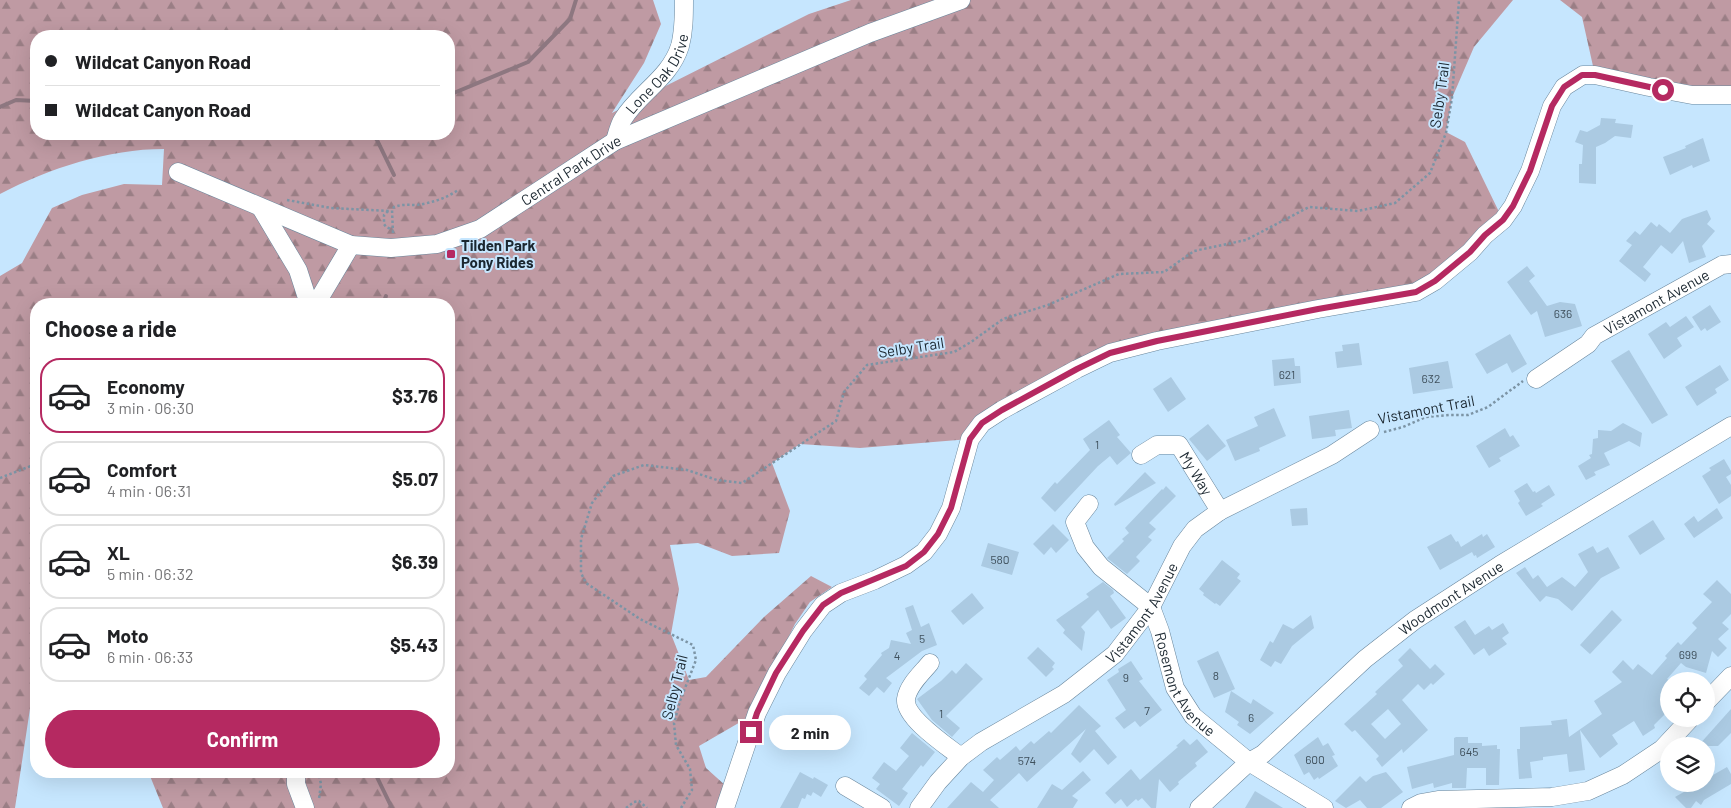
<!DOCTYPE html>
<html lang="en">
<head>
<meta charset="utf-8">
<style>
	body { margin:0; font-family:Barlow,sans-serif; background:#f6f6f6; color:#202124; height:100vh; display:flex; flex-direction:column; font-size:19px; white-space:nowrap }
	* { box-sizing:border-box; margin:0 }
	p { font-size:16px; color:#757577 }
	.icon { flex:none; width:28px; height:28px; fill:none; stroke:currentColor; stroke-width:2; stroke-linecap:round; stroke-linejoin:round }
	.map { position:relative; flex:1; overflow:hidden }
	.sheet { position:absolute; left:30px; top:298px; width:425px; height:480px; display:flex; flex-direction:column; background:#fff; border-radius:20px; box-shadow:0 5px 20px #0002 }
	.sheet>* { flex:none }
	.banner { position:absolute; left:30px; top:30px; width:425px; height:110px; border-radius:20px; box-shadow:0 5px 20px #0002; display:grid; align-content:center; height:110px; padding:0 15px; background:#fff }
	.tools { position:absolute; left:1660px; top:672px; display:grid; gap:10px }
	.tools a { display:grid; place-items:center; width:55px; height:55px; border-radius:50%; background:#fff; box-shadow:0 5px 20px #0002; font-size:25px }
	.end { position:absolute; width:22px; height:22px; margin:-11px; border:6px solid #b52961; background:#fff; box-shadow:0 0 0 2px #fff }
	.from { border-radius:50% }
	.bubble { position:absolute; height:35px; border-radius:18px; background:#fff; box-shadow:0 5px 20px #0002; font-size:16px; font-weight:700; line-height:35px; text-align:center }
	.banner b { display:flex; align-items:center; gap:18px; height:48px; font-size:19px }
	.banner b+b { border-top:1px solid #e0e0e0 }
	.banner i { width:12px; height:12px; background:#202124 }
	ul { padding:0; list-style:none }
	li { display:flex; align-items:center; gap:15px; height:75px; margin:0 10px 8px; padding:0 5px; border:2px solid #e0e0e0; border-radius:20px }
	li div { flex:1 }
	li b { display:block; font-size:19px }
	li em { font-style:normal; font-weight:700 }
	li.active { border-color:#b52961 }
	li>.icon { width:45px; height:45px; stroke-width:1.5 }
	h2 { padding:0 15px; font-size:22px; line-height:60px }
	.action { display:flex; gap:10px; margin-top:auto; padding:10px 15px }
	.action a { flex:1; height:58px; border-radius:30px; background:#b52961; color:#fff; font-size:20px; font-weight:700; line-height:58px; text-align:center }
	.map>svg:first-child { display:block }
</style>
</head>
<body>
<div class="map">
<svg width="1731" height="808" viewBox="0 0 1731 808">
	<defs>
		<pattern id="forest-firs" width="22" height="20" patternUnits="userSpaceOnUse" patternTransform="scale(1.25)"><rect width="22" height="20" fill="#bf9aa3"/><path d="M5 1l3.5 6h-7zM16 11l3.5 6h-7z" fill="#9a7e85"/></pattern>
	</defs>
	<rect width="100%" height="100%" fill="#c6e6fe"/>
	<g fill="url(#forest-firs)" fill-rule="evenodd">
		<path d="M0,0H653L661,24L644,63L612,113L809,14L851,0H1513L1474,47L1452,98L1446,132L1465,142L1502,218L1435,281L1110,353L970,439L860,448L800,444L772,463L790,511L779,553L732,556L698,543L670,545L679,589L671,634L689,680L706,677L764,617L811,576L832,587L810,602L795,624L749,717L699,746L706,768L726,786L718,808H163L148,771H449V304H36V699L31,702L15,808H0V276L22,263L52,208L82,195L124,184L162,185L164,149C108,149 50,168 0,194ZM36,36H449V134H36Z"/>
		<polygon points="1560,0 1731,0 1731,95 1595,75 1582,17"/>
	</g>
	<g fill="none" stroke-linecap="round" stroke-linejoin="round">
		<g stroke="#8d7780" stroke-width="4">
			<polyline points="449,95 528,62 570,19 576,0"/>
			<polyline points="0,107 16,100 36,101"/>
			<polyline points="372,134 377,140 394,175"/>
			<polyline points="383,304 386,296"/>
			<polyline points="374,771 392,808"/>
		</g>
	</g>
	<g fill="#abcae2" fill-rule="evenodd">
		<polygon points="1601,118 1616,119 1615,123 1633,125 1631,138 1615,136 1605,143 1596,147 1596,184 1579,183 1579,164 1582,164 1583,145 1575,142 1580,130 1587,132 1600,125"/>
		<polygon points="1703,138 1710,161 1693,168 1692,165 1670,175 1663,157 1686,148 1685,146"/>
		<polygon points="1707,210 1711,219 1707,224 1715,231 1702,246 1706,257 1689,263 1683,241 1672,254 1661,245 1643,267 1651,274 1645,282 1619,261 1632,245 1626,241 1635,231 1640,235 1651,222 1657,227 1659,224 1670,233 1682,219"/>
		<polygon points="1527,266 1535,276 1529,281 1547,306 1560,302 1575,304 1582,326 1545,337 1537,311 1531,315 1507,282"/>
		<polygon points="1710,305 1721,322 1707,331 1705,328 1701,331 1692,317"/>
		<polygon points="1686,316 1694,327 1677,338 1682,346 1664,359 1648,334 1666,322 1670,327"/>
		<polygon points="1510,334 1527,364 1512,373 1507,363 1487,374 1475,354"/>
		<polygon points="1359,343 1362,365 1337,368 1335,352 1343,351 1342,345"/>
		<polygon points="1629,350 1668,415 1652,424 1611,361"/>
		<polygon points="1294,358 1295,366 1300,366 1301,383 1274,386 1272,360"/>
		<polygon points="1448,361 1453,388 1413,394 1409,368"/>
		<polygon points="1720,365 1729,380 1715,389 1717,393 1697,406 1685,387"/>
		<polygon points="1171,377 1186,399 1168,412 1153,389"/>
		<polygon points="1274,408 1286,436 1259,448 1260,451 1235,461 1226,440 1258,426 1254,417"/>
		<polygon points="1349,410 1352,428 1335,430 1336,436 1312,439 1309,416"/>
		<polygon points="1109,420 1120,435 1117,437 1131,453 1117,465 1110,456 1098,466 1055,512 1041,498 1055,482 1057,484 1090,450 1083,439"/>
		<polygon points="1623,423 1642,433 1640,447 1629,441 1604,453 1610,465 1594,472 1596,475 1586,480 1578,466 1591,458 1589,455 1592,454 1593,439 1598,438 1598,430 1611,431"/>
		<polygon points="1208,424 1226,446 1207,461 1189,439"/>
		<polygon points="1505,428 1510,437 1513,435 1520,446 1499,458 1501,461 1489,468 1476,446"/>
		<polygon points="1724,459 1731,471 1731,474 1726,477 1731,485 1731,496 1719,504 1702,476 1711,470 1709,468"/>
		<polygon points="1145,472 1156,483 1115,506 1114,504"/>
		<polygon points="1527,483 1533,492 1535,491 1536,493 1549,485 1555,495 1541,504 1543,506 1526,516 1518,503 1520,501 1514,491"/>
		<polygon points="1166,486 1176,496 1149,523 1156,529 1148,537 1152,540 1136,557 1140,561 1127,574 1107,558 1124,541 1122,539 1129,533 1125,528 1162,489 1163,490"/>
		<polygon points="1307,508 1308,525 1292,526 1290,509"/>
		<polygon points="1717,508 1723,518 1694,538 1684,524 1694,516 1698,522"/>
		<polygon points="1653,520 1665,539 1640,555 1628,536"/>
		<polygon points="1053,524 1069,540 1056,553 1051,547 1044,555 1033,544"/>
		<polygon points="1451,534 1456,542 1458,541 1461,547 1482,534 1483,537 1487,534 1495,547 1477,558 1476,555 1474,556 1472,552 1440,570 1427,547"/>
		<polygon points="988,543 1019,552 1012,575 981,566"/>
		<polygon points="1593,546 1597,553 1608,547 1620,568 1601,578 1572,611 1558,599 1546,596 1540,602 1516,573 1525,567 1533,579 1538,575 1547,587 1562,577 1575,587 1588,572 1578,554"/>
		<polygon points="1222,560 1240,574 1237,578 1241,581 1220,606 1216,603 1215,604 1203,595 1204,593 1199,589"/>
		<polygon points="1717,580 1731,594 1731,614 1722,623 1729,629 1718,639 1727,648 1718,657 1712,651 1706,673 1686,667 1681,663 1667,679 1669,680 1669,710 1654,725 1655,728 1643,736 1634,721 1612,735 1618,744 1600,758 1580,730 1585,770 1569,772 1567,754 1543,757 1543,760 1530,762 1532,778 1519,779 1517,749 1520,749 1520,727 1552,725 1551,721 1567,719 1569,737 1602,714 1594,701 1622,682 1612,672 1623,660 1633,670 1638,664 1652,675 1667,658 1665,656 1678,642 1681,645 1697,628 1692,623 1712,602 1703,594"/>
		<polygon points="1103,582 1113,590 1114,593 1110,596 1126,618 1111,629 1098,610 1081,627 1085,632 1082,651 1063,633 1065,630 1056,620 1089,597 1086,594"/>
		<polygon points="972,593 984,608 963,625 951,611"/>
		<polygon points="913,605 921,627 929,623 937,645 922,651 886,678 892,683 884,693 877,687 869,696 859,688 867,679 864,676 882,655 881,653 889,648 891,640 911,644 906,633 912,630 905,608"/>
		<polygon points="1612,610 1622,620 1590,654 1580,645"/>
		<polygon points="1311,615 1314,628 1292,646 1281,664 1275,661 1271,667 1260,660 1270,641 1273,643 1283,624 1293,629"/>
		<polygon points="1465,620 1475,635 1489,626 1492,630 1503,623 1509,633 1502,638 1507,644 1489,656 1484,648 1474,655 1454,627"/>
		<polygon points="1038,647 1055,663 1052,667 1054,669 1046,677 1027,658"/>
		<path d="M1410,648L1430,669L1435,664L1445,674L1433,685L1431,683L1424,690L1418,684L1402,700L1428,730L1403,753L1402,749L1382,767L1376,759L1379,756L1355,730L1352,732L1344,724L1377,694L1375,692L1403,666L1398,660ZM1388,709L1401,724L1385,739L1371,724Z"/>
		<polygon points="1218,651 1235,689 1214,698 1197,661"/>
		<polygon points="1131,661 1143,679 1139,681 1162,710 1140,727 1135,721 1124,729 1115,718 1126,710 1107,680 1119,672 1118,669"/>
		<polygon points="966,663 983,679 946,716 960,728 952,737 932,720 917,699 941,681 952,670 956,674"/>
		<polygon points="1231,691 1251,704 1253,699 1274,713 1250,734 1237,725 1239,722 1225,712"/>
		<polygon points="1079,705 1101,726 1095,731 1117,757 1108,765 1094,749 1080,763 1071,754 1086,729 1027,782 1019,773 990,800 999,808 947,808 971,782 983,792 994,780 983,770 997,757 1000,760 1016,746 1020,751 1031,741 1034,744 1049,731 1051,733"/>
		<polygon points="1731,709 1731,733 1718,746 1698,746"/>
		<polygon points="912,733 935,752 923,767 921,765 902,789 908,793 899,806 876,789 880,784 872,778 884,762 896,771 909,756 900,748"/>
		<polygon points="1318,737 1323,746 1328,743 1335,755 1332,756 1338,766 1319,779 1318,777 1314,780 1309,772 1304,775 1294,755"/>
		<polygon points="1456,737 1468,737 1468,743 1482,743 1482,746 1497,745 1497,749 1500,749 1499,785 1486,785 1486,768 1467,768 1466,788 1452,788 1452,783 1434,788 1433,783 1412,789 1407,767 1454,755 1454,738"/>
		<polygon points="1184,739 1190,745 1197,739 1208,752 1195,763 1197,766 1178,782 1179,784 1170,792 1159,779 1156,808 1151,808 1142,798 1138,801 1136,799 1127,807 1121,799 1115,804 1105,793 1131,769 1140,780 1178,747 1176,746"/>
		<polygon points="1727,767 1731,774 1731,784 1704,800 1701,805 1696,801 1691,808 1686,808 1675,797 1698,784 1706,784 1706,779"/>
		<polygon points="1083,771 1091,780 1072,796 1078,800 1073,808 1037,808 1052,784 1062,790"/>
		<polygon points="800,772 813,779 814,777 828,785 821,797 813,792 811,796 807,794 805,799 802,798 798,808 780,808"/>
		<polygon points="1386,772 1403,792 1381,808 1367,808 1360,800 1346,808 1335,801 1360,776 1366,782 1373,776"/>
		<polygon points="1255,791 1283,808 1245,808"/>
	</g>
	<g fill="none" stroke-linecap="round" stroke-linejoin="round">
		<g stroke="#69869c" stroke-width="19">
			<g id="minor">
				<path id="s1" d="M615,141C617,134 619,125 623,119C639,93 670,78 680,46C684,31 684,16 684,0"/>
				<path id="s2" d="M178,172L351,245L391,248L437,244L480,229L615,141L870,33L961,0"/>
				<polyline points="261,208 298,270 309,304"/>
				<polyline points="316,304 351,245"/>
				<path id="s3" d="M1536,379L1588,344L1594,336L1722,265L1731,264"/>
				<path id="s4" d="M1141,455L1157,445H1179L1220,511"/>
				<path id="s5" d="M1089,504L1075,522L1085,547L1101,567L1151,607L1160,631L1175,688L1193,716L1249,762L1324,808"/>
				<path d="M930,663C922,673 908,685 906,699C904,718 947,746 961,757"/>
				<polyline points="1706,702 1731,676"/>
				<polyline points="296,771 296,784 305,808"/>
				<polyline points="845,786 882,808"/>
				<polyline points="725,808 757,713 777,673 803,631 823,605 841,593 875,580 906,565 924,552 938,534 951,508 970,439 982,423 1002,410 1077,369 1110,353 1157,341 1318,309 1416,292 1435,281 1470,252 1485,235 1503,220 1513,206 1530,171 1552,106 1564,87 1583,75 1595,75 1649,87 1692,95 1731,95"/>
				<path id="s6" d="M919,808L938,782L961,757L981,742L1064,694L1115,654L1151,607L1182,546L1195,529L1220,511L1332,455L1370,430"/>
				<path id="s7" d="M1199,808L1249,762L1263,754L1365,659L1415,620L1500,565L1731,426"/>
				<polyline points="1411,808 1421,803 1438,800 1552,797 1588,791 1623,775 1662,749 1690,719"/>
			</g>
		</g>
		<g stroke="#7c94a5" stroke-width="2.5" stroke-dasharray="2.5 2.5" stroke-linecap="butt">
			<polyline points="287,200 331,208 389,211"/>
			<polyline points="388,211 384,215 384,224 386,227 393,230"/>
			<path d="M393,233L392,210L394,207C402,204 409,205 417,205C431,203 447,198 458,190"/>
			<polyline points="1384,432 1403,427 1426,417 1449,415 1468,415 1488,407 1523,381"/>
			<polyline points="0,478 36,464"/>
			<polyline points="318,771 321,784 319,799"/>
			<polyline points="626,808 634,802 639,801 647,808"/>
			<polyline points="681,808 692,790 690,769 676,745 674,723 680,701 696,660 693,645 640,619 586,583 581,573 581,539 592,503 613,476 644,465 687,470 717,480 742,483 836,421 844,392 867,365 954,352 971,342 1003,319 1048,305 1119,274 1164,272 1194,251 1246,240 1309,207 1358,211 1395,203 1430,173 1446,133 1452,98 1459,0"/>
		</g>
		<use href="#minor" stroke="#fff" stroke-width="18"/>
	</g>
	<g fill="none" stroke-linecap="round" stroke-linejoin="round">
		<polyline stroke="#b52961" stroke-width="6" points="751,732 757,713 776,673 803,631 823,605 841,593 906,566 924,552 938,534 951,508 970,439 982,423 1002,410 1077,369 1110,353 1157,341 1318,309 1416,292 1435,281 1470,252 1485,235 1503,220 1513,206 1530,171 1552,106 1564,87 1582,75 1595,75 1663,90"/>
	</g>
	<rect fill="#b52961" stroke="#c6e6fe" stroke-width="2" x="446" y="249" width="10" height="10" rx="2.5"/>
	<g text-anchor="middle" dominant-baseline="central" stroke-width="4" stroke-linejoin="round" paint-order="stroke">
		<g font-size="12" fill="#3f505c">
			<text x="1563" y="313">636</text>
			<text x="1287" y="374">621</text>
			<text x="1431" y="378">632</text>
			<text x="1097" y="444">1</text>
			<text x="1000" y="559">580</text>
			<text x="922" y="638">5</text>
			<text x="1688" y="654">699</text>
			<text x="897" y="655">4</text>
			<text x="1216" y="675">8</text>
			<text x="1126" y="677">9</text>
			<text x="1147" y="710">7</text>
			<text x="941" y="713">1</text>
			<text x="1251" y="717">6</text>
			<text x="1469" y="751">645</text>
			<text x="1315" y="759">600</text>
			<text x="1027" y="760">574</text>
		</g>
		<g font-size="15" fill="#1b2730" stroke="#c6e6fe">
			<text stroke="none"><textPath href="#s1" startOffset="81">Lone Oak Drive</textPath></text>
			<text transform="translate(1439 95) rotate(-82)">Selby Trail</text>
			<text stroke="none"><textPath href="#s2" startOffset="428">Central Park Drive</textPath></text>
			<text stroke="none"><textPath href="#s3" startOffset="144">Vistamont Avenue</textPath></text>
			<text transform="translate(911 347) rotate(-9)">Selby Trail</text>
			<text transform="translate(1426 409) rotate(-11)">Vistamont Trail</text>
			<text stroke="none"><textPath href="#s4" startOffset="74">My Way</textPath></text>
			<text stroke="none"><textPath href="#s7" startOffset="329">Woodmont Avenue</textPath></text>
			<text stroke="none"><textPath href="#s6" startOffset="301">Vistamont Avenue</textPath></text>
			<text stroke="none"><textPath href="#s5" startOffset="225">Rosemont Avenue</textPath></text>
			<text transform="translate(674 687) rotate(-76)">Selby Trail</text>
		</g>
		<g font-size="15" font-weight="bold" fill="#1b2730" stroke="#c6e6fe" text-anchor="start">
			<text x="461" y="245">Tilden Park<tspan x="461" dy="17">Pony Rides</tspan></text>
		</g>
	</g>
</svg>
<div class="tools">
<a><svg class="icon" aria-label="locate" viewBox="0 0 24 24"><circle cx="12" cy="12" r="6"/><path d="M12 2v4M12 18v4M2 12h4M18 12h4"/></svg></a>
<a><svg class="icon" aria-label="layers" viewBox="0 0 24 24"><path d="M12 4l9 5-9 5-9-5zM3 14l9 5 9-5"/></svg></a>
</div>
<i class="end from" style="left:1663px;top:90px"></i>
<i class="end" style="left:751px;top:732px"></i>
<div class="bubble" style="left:769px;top:715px;width:82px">2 min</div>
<div class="banner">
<b><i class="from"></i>Wildcat Canyon Road</b>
<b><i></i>Wildcat Canyon Road</b>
</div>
<section class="sheet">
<h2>Choose a ride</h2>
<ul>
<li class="active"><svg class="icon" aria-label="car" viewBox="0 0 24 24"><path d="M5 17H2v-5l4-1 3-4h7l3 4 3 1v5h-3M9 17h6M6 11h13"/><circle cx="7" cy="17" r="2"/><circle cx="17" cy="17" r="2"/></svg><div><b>Economy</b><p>3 min · 06:30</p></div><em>$3.76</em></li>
<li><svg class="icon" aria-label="car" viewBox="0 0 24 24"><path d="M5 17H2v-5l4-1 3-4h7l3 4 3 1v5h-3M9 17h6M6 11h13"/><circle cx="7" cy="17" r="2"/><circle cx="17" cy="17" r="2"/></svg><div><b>Comfort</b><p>4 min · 06:31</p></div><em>$5.07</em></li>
<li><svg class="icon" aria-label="car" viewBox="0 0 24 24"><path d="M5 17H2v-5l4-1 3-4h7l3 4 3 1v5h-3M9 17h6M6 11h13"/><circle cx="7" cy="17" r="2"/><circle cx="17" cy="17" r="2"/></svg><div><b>XL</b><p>5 min · 06:32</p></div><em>$6.39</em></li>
<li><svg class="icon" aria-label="car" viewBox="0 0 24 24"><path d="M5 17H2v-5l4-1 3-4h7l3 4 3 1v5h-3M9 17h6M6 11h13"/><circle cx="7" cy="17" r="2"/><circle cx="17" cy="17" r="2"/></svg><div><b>Moto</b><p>6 min · 06:33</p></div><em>$5.43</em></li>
</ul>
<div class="action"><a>Confirm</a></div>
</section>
</div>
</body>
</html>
